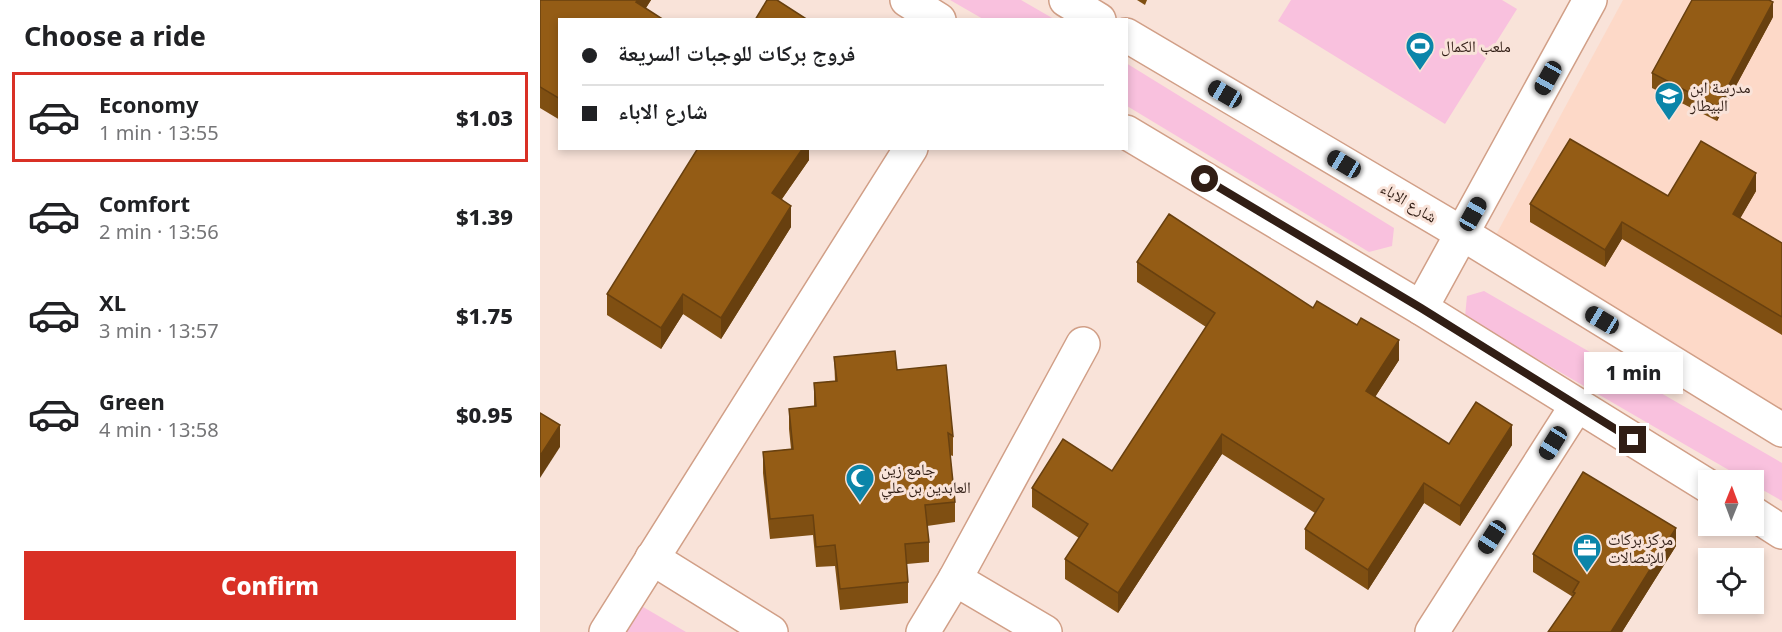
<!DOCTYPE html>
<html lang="en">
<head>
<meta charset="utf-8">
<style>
	body { margin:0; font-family:"Noto Sans","Noto Naskh Arabic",sans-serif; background:#f6f6f6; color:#202124; height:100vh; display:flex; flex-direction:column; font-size:22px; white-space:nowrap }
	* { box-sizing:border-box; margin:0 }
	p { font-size:20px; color:#757577 }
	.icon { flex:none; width:33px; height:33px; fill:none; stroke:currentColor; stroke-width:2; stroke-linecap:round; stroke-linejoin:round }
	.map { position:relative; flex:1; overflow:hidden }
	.drawer { display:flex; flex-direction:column; background:#fff; width:540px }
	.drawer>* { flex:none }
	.top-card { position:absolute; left:18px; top:18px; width:570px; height:132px; border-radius:0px; box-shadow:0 3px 9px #0003; display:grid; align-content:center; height:132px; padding:0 24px; background:#fff }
	.needle { width:39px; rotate:1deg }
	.buttons { position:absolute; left:1158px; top:470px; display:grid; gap:12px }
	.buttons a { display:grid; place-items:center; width:66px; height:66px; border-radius:0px; background:#fff; box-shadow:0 3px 9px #0003; font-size:30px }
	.end { position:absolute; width:27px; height:27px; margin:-14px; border:8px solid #311e15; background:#fff; box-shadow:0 0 0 3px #fff }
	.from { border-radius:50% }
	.bubble { position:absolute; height:42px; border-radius:0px; background:#fff; box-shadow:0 3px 9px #0003; font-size:20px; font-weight:800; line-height:42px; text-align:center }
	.car { position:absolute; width:18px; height:36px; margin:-18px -9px; border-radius:8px; box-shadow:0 0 4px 2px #0007; background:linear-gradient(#222 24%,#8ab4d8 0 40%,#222 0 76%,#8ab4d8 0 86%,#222 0) }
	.top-card b { display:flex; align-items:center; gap:21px; height:57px; font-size:22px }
	.top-card b+b { border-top:2px solid #e0e0e0 }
	.top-card i { width:15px; height:15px; background:#202124 }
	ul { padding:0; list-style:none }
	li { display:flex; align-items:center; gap:18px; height:90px; margin:0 12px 9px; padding:0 12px; border:3px solid transparent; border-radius:0px }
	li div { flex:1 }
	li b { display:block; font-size:22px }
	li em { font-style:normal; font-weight:800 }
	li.on { border-color:#d93025 }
	li>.icon { width:54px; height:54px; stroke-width:1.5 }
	h2 { padding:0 24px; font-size:27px; line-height:72px }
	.action { display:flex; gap:12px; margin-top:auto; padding:12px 24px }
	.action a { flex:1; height:69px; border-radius:0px; background:#d93025; color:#fff; font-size:24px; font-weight:800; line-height:69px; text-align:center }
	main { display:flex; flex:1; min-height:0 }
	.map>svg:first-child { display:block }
</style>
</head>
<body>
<main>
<section class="drawer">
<h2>Choose a ride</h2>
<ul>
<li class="on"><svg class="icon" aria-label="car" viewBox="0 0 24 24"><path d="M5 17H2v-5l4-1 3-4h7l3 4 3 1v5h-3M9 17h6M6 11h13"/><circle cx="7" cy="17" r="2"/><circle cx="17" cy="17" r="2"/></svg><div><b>Economy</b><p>1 min · 13:55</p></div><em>$1.03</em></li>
<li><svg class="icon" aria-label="car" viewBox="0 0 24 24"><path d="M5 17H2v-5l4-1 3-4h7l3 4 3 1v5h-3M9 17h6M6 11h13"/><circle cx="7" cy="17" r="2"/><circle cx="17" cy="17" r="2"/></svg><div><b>Comfort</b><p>2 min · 13:56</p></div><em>$1.39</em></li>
<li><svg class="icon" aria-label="car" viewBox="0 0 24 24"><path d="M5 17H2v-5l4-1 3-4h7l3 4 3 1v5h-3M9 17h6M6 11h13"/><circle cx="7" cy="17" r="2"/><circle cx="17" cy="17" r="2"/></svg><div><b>XL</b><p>3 min · 13:57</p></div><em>$1.75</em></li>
<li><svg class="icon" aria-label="car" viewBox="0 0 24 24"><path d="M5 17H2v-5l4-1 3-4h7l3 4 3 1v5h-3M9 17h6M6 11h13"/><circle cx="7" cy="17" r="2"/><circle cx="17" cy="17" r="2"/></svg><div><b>Green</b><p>4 min · 13:58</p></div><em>$0.95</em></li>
</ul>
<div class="action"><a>Confirm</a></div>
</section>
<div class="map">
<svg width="1242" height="632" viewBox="0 0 1242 632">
	<rect width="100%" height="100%" fill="#f9e3d9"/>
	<polygon fill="#fdd9c8" points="1083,0 1242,0 1242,412 951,244"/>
	<g fill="#f9c1de">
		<polygon points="410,0 481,0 514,19 443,19"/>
		<polygon points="751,0 962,0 977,9 905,124 738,21"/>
		<polygon points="586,63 854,228 852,246 829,252 587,106"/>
		<polygon points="944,291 1242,463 1242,501 1214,485 1214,480 1206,480 925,317 927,296"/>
		<polygon points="98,604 146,632 81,632"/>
	</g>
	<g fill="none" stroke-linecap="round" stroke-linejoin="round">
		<g stroke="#d19f87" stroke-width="36">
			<g id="minor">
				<polyline points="881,308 1050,0"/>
				<polyline points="112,558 231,632"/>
				<polyline points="415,579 505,632"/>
				<polyline points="66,632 371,148"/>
				<polyline points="383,632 415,579 543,344"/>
				<polyline points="892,632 1037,405"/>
			</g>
		</g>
		<g stroke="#d19f87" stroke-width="36">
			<g id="secondary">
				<polyline points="367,0 399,20"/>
				<polyline points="526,0 559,20"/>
				<polyline points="586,35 923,234 1242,430"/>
				<polyline points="586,132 881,308 1168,486"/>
				<polyline points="1214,514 1242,532"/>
			</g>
		</g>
		<use href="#minor" stroke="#fff" stroke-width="33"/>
		<use href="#secondary" stroke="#fff" stroke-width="33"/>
	</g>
	<g fill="#7f4f12">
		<polygon points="0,0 111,0 106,8 20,20 20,120 0,108"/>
		<polygon points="597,0 607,0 605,5"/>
		<polygon points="1233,17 1177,121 1112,88 1112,73"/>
		<polygon points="269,148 269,160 242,199 251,227 181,339 143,314 121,349 67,315 67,294"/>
		<polygon points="1216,191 1200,218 1242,243 1242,335 1082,239 1065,267 990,222 990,204"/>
		<polygon points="597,262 773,308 859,360 835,397 909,444 972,445 920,526 884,503 828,590 765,549 765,529 775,513 682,454 578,613 525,579 525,559 539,538 492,507 492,488 572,471 666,327 597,282"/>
		<polygon points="294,357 357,370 413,436 413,456 410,455 415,502 415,522 387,526 389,542 389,562 367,564 368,582 368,603 300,610 295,566 276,567 273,535 230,539 223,473 223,452 251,449 249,429 249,409 274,406 274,383 295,381"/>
		<polygon points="1136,546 1082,632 1008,632 1033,597 993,572 993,554"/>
	</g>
	<g fill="#68400f">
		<polygon points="98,0 111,0 98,20 96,2"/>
		<polygon points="1233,2 1233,17 1177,121 1177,107"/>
		<polygon points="263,148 269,148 269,160 232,213 232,193"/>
		<polygon points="1216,173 1216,191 1193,231 1193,214"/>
		<polygon points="251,206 251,227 181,339 181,318"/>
		<polygon points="1082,222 1082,239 1065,267 1065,250"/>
		<polygon points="143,294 143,314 121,349 121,328"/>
		<polygon points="859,340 859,360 826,411 826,391"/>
		<polygon points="20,425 20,447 0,478 0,456"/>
		<polygon points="972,425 972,445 920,526 920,506"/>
		<polygon points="682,434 682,454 578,613 578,593"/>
		<polygon points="884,483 884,503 828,590 828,570"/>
		<polygon points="1136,528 1136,546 1082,632 1071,632"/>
	</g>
	<g fill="#945c15" stroke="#68400f" stroke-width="1.5">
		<polygon points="0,0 98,0 96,2 124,20 20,20 20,99 0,87"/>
		<polygon points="227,0 237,0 268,20 215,20"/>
		<polygon points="1152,0 1229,0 1233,2 1177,107 1112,73"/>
		<polygon points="1030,139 1128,196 1161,141 1216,173 1193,214 1242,243 1242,317 1082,222 1065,250 990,204"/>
		<polygon points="158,148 263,148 232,193 251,206 181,318 143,294 121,328 67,294"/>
		<polygon points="629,214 773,308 777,301 817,325 821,318 859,340 826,391 909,444 936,402 972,425 920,506 884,483 828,570 765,529 784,499 682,434 578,593 525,559 548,524 492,488 523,439 572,471 675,313 597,262"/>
		<polygon points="355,351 357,370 406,365 413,436 408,433 415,502 385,505 389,542 365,544 368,582 300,589 295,545 276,547 273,515 230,519 223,452 253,449 249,409 276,406 274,383 297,381 294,357"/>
		<polygon points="0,413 20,425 0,456"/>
		<polygon points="1043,472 1136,528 1071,632 1008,632 1035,593 1033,592 1039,582 993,554"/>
	</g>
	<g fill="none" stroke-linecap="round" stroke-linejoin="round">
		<polyline stroke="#311e15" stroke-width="8" points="665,179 881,308 1093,440"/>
	</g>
	<defs>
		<g id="stadium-pin" transform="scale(1.5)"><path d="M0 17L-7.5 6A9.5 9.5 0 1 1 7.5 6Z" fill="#0b85a9" stroke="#f9e3d9"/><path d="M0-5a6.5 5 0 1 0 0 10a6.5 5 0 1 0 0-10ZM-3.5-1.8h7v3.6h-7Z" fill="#fff"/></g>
		<g id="school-pin" transform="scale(1.5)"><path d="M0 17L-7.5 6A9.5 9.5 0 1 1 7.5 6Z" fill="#0b85a9" stroke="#f9e3d9"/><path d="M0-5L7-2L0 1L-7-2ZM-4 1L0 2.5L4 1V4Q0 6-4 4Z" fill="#fff"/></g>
		<g id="mosque-pin" transform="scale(1.5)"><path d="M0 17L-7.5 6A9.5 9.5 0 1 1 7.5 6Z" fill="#0b85a9" stroke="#f9e3d9"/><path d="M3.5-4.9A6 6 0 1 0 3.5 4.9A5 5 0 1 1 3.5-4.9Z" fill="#fff"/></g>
		<g id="office-pin" transform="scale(1.5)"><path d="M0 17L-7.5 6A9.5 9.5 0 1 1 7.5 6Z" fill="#0b85a9" stroke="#f9e3d9"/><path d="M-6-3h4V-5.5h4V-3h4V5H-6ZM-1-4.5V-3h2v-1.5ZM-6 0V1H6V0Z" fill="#fff"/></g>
	</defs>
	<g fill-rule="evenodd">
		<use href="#stadium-pin" x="880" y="46"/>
		<use href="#school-pin" x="1129" y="96"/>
		<use href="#mosque-pin" x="320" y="478"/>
		<use href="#office-pin" x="1047" y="548"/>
	</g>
	<g text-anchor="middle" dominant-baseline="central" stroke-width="6" stroke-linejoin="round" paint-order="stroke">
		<g font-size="16" fill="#311e15" stroke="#f9e3d9" text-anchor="start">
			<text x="901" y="46">ملعب الكمال</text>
			<text x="1150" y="87">مدرسة ابن<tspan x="1150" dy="18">البيطار</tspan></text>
			<text x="341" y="469">جامع زين<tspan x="341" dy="18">العابدين بن علي</tspan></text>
			<text x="1068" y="539">مركز بركات<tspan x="1068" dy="18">للإتصالات</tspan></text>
		</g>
		<g font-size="16" fill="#311e15" stroke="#f9e3d9">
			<text transform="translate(869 202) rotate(31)">شارع الاباء</text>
		</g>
	</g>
</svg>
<div class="buttons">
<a><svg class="needle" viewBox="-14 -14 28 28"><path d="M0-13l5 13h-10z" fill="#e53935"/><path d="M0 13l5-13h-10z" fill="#757577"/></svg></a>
<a><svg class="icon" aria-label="locate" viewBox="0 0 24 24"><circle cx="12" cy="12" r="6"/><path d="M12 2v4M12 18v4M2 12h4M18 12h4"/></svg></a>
</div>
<i class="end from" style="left:665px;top:179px"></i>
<i class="end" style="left:1093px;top:440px"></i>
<div class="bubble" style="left:1044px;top:352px;width:99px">1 min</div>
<i class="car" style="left:1008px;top:78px;rotate:209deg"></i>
<i class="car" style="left:685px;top:94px;rotate:300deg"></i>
<i class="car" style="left:804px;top:164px;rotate:301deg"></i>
<i class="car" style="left:933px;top:214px;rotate:29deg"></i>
<i class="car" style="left:1062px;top:320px;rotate:301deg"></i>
<i class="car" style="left:1013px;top:443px;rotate:212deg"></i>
<i class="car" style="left:952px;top:537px;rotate:213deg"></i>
<div class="top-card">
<b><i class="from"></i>فروج بركات للوجبات السريعة</b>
<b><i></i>شارع الاباء</b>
</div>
</div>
</main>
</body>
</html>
